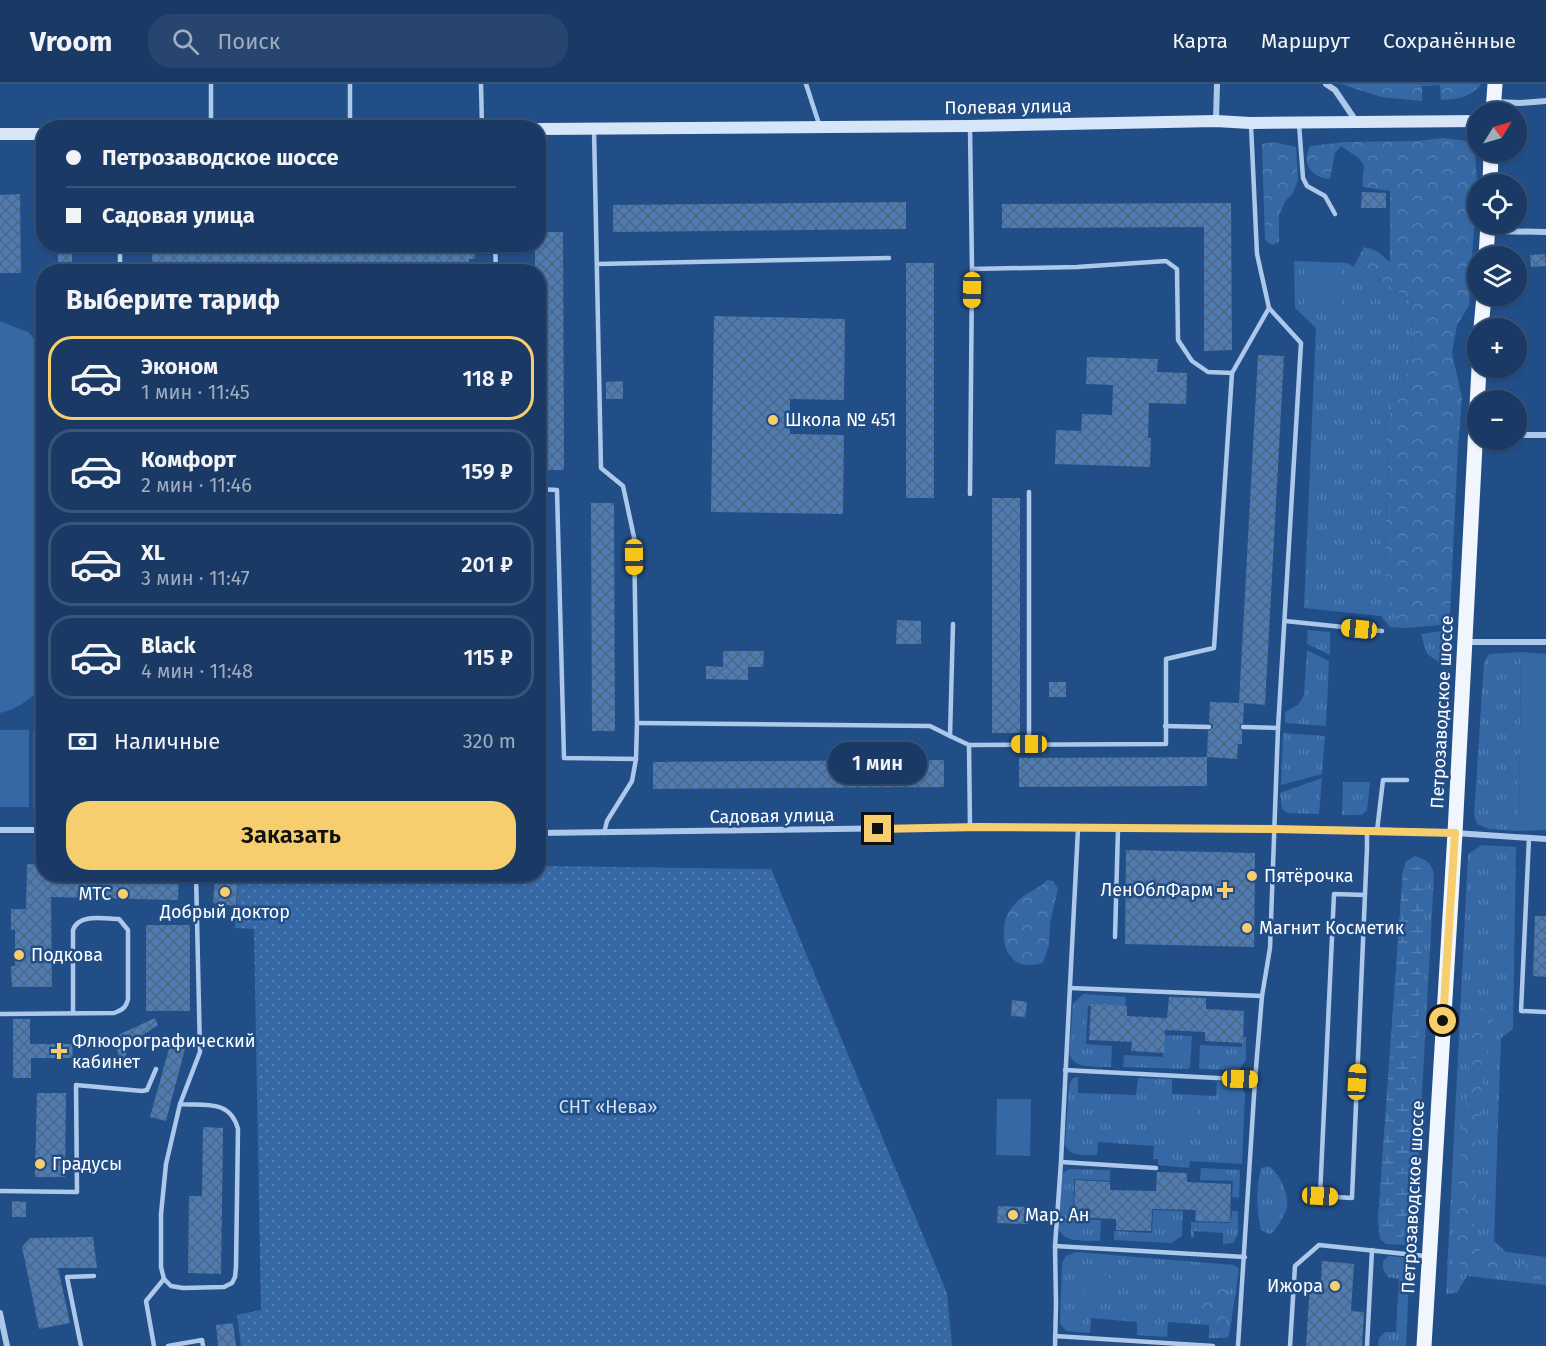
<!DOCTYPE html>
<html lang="ru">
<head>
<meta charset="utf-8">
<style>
	body { margin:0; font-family:"Fira Sans",sans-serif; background:#27456e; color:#f1f3f6; height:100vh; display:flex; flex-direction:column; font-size:22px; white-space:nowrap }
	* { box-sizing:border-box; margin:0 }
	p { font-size:20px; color:#9fadbf }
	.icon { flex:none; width:33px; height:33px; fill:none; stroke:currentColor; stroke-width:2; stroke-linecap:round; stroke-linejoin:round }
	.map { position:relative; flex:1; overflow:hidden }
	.drawer { position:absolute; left:36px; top:180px; width:510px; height:618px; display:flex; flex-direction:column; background:#1a3a65; border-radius:24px; box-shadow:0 2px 4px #0004,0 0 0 2px #385479 }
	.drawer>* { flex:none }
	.top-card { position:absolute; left:36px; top:36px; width:510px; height:132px; border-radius:24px; box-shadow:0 2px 4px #0004,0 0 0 2px #385479; display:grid; align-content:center; height:132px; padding:0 30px; background:#1a3a65 }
	.needle { width:39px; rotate:53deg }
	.buttons { position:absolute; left:1467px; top:18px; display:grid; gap:12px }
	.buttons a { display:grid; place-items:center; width:60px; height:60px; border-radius:50%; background:#1a3a65; box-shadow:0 2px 4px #0004,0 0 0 2px #385479; font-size:30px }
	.end { position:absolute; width:27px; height:27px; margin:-14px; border:8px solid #f6ce6e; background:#111; box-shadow:0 0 0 3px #111 }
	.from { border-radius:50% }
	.bubble { position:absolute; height:42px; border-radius:21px; background:#1a3a65; box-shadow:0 2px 4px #0004,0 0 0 2px #385479; font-size:20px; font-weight:600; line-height:42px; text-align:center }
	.car { position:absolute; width:18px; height:36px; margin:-18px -9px; border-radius:8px; box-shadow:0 0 4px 2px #0007; background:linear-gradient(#f5c518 24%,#345 0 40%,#f5c518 0 76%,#345 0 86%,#f5c518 0) }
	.top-card b { display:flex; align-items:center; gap:21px; height:57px; font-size:22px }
	.top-card b+b { border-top:2px solid #385479 }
	.top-card i { width:15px; height:15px; background:#f1f3f6 }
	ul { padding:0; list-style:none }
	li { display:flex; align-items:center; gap:18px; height:84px; margin:0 12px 9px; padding:0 18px; border:3px solid #385479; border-radius:24px }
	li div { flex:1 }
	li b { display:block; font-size:22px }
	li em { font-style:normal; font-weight:600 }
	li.active { border-color:#f6ce6e }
	li>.icon { width:54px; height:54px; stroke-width:1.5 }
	h2 { padding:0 30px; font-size:27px; line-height:72px }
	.pay { display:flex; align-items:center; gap:15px; height:66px; padding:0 30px; font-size:22px }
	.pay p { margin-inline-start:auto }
	.cta { display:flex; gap:12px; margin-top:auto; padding:12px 30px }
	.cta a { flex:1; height:69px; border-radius:24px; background:#f6ce6e; color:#111; font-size:24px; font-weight:600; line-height:69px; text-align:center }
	header { display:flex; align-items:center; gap:36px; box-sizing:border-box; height:84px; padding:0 30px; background:#1a3a65; border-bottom:2px solid #385479 }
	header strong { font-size:28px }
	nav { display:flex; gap:33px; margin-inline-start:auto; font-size:21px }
	.search { width:420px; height:54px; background:#27456e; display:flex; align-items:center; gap:15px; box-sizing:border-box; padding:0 21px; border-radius:24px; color:#9fadbf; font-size:22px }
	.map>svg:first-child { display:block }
</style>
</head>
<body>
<header>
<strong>Vroom</strong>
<div class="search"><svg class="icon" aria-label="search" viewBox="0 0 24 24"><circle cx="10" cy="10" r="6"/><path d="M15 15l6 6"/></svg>Поиск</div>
<nav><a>Карта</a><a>Маршрут</a><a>Сохранённые</a></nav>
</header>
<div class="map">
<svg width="1546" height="1262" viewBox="0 0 1546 1262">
	<defs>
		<pattern id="grass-tufts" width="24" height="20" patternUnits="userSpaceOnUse" patternTransform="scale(1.5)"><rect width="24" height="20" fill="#3568a4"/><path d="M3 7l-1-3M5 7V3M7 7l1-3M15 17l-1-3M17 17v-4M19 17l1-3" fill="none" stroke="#537fb2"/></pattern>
		<pattern id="forest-crowns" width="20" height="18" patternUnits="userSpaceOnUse" patternTransform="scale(1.5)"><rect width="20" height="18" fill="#3568a4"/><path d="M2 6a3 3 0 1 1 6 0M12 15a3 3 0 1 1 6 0" fill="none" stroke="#537fb2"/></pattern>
		<pattern id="wetland-marsh" width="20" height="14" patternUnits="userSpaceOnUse" patternTransform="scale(1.5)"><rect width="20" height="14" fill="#3568a4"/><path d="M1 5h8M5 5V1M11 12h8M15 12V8" fill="none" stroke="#537fb2"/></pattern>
		<pattern id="garden-dots" width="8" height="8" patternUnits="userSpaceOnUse" patternTransform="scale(1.5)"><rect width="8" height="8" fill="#3568a4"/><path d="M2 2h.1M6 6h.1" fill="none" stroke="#537fb2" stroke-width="1.8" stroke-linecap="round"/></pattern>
		<pattern id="building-cross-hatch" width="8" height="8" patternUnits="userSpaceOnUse" patternTransform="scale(1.5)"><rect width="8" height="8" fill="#4e7bb1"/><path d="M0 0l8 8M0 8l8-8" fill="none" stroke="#4d6684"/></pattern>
	</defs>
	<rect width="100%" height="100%" fill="#224e87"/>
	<g fill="url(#grass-tufts)">
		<polygon points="1294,177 1348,179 1353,183 1356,178 1409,216 1413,254 1408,282 1399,310 1385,340 1388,366 1385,482 1401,536 1406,544 1390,543 1381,532 1304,524 1316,244 1295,224"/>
		<polygon points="1308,546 1330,548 1330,571 1307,560"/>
		<polygon points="1441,547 1447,551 1442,580 1427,570 1421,550"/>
		<polygon points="1307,566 1329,577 1326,642 1285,639 1285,628 1298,621 1304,611"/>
		<polygon points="1521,568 1519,747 1489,745 1477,740 1474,731 1484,578 1489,570"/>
		<polygon points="1283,649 1325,652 1322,690 1281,701"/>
		<polygon points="1322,694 1319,730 1287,729 1282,725 1280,709"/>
		<polygon points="1343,698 1370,698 1367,726 1362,731 1342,731"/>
		<polygon points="1482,761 1516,763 1513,945 1501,954 1494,1157 1506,1168 1546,1173 1546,1201 1467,1192 1457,1209 1446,1210 1468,770"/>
		<path d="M1415,772C1427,776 1432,779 1434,792L1414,1155L1410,1161L1386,1160L1380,1155L1378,1136L1403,787L1406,777Z"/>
		<path d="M1083,910L1126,913L1125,923L1088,922L1086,960L1112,962L1111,983C1096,982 1075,986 1069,970L1073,920Z"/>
		<polygon points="1164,951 1192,952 1190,983 1188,985 1123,983 1124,971 1163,973"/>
		<polygon points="1242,953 1246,953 1246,976 1239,986 1199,985 1200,961 1242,963"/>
		<path d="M1076,993H1078V1009L1136,1011L1138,994L1172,995V1010L1216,1012L1217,997C1230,998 1240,996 1245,1010L1242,1080L1190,1077L1189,1084L1158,1081V1075H1153L1154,1062L1098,1058L1097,1071C1085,1071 1070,1073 1065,1061L1069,1001L1072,995Z"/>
		<path d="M1269,1082C1279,1089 1289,1109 1287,1122C1286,1130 1278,1141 1274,1148L1269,1150L1261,1146C1256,1127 1256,1103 1261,1084Z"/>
		<polygon points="1201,1084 1240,1086 1239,1114 1232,1113 1233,1097 1200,1096"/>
		<path d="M1069,1085L1110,1086V1097L1074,1095L1073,1135L1101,1136L1100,1157C1085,1156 1065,1160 1058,1144L1062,1094L1063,1089Z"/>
		<polygon points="1153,1126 1183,1127 1182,1152 1171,1159 1114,1156 1114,1147 1152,1149"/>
		<polygon points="1232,1127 1238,1127 1238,1150 1233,1159 1223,1160 1223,1149 1194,1147 1194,1154 1191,1154 1191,1138 1230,1139"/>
		<polygon points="1076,1168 1234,1181 1239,1185 1229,1252 1225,1254 1209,1254 1209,1241 1168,1238 1167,1253 1137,1251 1137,1238 1091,1234 1090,1249 1066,1247 1060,1240 1062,1179 1066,1172"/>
		<polygon points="1389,1172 1410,1174 1406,1262 1378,1262 1379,1254 1385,1248 1396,1248 1399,1195 1388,1193 1383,1185 1383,1177"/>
	</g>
	<g fill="url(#forest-crowns)">
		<path d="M1341,0H1481C1470,14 1457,15 1441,16L1440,1L1422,2V17L1381,13Z"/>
		<path d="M1443,54L1474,58L1477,96L1469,222L1457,241L1452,269L1462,314L1458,364L1450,530L1440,541L1406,544L1390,522L1385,486L1388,366L1385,340L1399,310L1408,282L1413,254L1409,216L1356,178L1364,163L1377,167L1390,178V107L1363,103C1361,96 1364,90 1364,83C1363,74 1347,67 1341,62L1335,69L1330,95C1311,94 1301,79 1310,62L1345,58L1417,57Z"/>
		<polygon points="1273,58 1296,63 1298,96 1293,109 1286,116 1279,131 1279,158 1272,161 1265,156 1262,60"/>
		<path d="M1047,796L1053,797L1058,805L1050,839L1049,861L1043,879C1030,882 1020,884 1010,872C1005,865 1004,859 1004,851C1002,831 1015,816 1032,807C1038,803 1042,802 1047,796Z"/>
		<polygon points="1482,923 1492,925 1494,945 1484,980 1480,1028 1473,1075 1477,1125 1474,1143 1475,1152 1481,1169 1489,1175 1516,1180 1534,1180 1542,1184 1542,1193 1533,1195 1478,1185 1461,1185 1458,1177 1455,1141 1469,990 1468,945 1475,928"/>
		<path d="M1227,1188C1228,1198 1227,1239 1223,1246C1210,1239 1211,1231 1194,1230L1191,1225L1192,1217C1204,1208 1213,1195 1227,1188Z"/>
	</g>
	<polygon fill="url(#wetland-marsh)" points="1417,781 1422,785 1426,796 1407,1145 1401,1155 1391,1155 1378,1136 1403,787"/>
	<g fill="#3568a4">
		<polygon points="1305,184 1341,185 1341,221 1304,221"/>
		<path d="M0,237L28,248L44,265L43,602C30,615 18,625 0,629Z"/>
		<polygon points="1521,568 1546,570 1546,746 1519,747"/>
		<rect x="0" y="646" width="29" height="77"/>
		<rect x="33" y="647" width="10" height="77"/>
		<polygon points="997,1015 1031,1015 1030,1072 996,1071"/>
		<circle cx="1183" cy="1033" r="15"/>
		<polygon points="1119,1019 1145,1021 1144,1039 1117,1037"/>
		<circle cx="1098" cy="1204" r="15"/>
	</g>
	<polygon fill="url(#garden-dots)" points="539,782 771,785 947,1209 952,1262 241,1262 237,1231 261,1226 254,845 235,844 239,791 538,790"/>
	<g fill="url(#building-cross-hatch)">
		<polygon points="1362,108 1386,109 1386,124 1361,124"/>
		<polygon points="20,110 21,189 0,189 0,111"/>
		<polygon points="906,118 906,145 613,148 613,121"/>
		<polygon points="1231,119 1232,266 1204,267 1204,143 1002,144 1002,120"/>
		<polygon points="538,148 563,148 564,386 538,386 538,188 535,188 535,160 538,160"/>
		<rect x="58" y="160" width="14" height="28"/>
		<polygon points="152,160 474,160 475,175 469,175 469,188 152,188"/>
		<polygon points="1545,170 1546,182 1531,183 1530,171"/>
		<rect x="906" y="179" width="28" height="235"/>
		<polygon points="714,232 845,235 844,316 790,315 790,350 844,351 843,430 711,428"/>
		<polygon points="1258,271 1284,272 1265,621 1244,619 1243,639 1239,642 1242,647 1242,660 1238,660 1237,675 1207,673 1208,647 1213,644 1213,640 1209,639 1210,618 1239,619"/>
		<polygon points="1087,273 1158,275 1157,288 1187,289 1186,320 1149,319 1148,354 1151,354 1150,383 1055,380 1056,346 1081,347 1082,330 1112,331 1113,301 1086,300"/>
		<polygon points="623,297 623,315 606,315 606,298"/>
		<rect x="992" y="414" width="28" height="235"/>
		<polygon points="591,419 614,419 615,647 592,647"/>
		<polygon points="897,536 921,537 921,560 896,560"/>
		<polygon points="723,567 764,567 763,583 748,583 748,596 706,595 706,582 723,583"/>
		<rect x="1049" y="598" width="17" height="15"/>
		<polygon points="1207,673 1207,702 1019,703 1019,674"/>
		<polygon points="905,676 944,676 944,703 653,705 653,678"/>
		<polygon points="1126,766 1255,769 1254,863 1125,860"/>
		<polygon points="27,780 44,781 44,790 179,790 178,816 51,813 52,903 12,903 11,882 15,882 15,845 11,846 11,825 26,825"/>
		<polygon points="215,795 238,797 236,822 213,819"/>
		<polygon points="1535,832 1546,832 1546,893 1533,892"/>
		<rect x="146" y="841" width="44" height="86"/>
		<polygon points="1169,913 1206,914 1206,925 1244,927 1243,959 1205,957 1205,948 1165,946 1164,969 1131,967 1132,958 1089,956 1091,920 1127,922 1127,932 1167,934"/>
		<polygon points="1012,916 1027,918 1025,933 1011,932"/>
		<polygon points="155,934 158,941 129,960 122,985 114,953"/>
		<polygon points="13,935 30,935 30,960 72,960 73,974 31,974 31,994 13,994"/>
		<polygon points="172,954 187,957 166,1037 150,1033"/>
		<polygon points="37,1009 66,1009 65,1093 35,1093"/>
		<polygon points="203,1043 223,1044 221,1190 188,1189 189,1112 202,1112"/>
		<polygon points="1157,1088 1187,1089 1187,1098 1231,1100 1230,1138 1195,1137 1196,1126 1152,1125 1151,1147 1116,1146 1116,1135 1074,1133 1075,1096 1110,1098 1110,1106 1156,1107"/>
		<polygon points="12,1117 26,1118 26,1133 12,1133"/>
		<polygon points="998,1122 1029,1123 1028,1140 997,1139"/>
		<polygon points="93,1153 97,1184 58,1184 70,1239 39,1245 22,1163 30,1154"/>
		<polygon points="1322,1177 1354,1180 1351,1227 1364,1228 1362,1262 1306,1262 1310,1200 1321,1200"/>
		<polygon points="233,1239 236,1262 218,1262 216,1241"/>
	</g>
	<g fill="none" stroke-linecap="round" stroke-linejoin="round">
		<g stroke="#acc8ea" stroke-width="4.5">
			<polyline points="211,0 211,44"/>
			<polyline points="350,0 350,44"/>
			<polyline points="481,0 482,44"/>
			<polyline points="806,0 819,40"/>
			<polyline points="1299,40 1303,94 1307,102 1325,112 1335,130"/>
			<polyline points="970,44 972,185 970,410"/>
			<polyline points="594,45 601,384 623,402 634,453 637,639 636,675 632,697 607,737 604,749"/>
			<polyline points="120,160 120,188"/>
			<polyline points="495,160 496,188"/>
			<polyline points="597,180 889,174"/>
			<polyline points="972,185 1077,183 1166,177 1177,185 1178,256 1192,277 1208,288 1232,289"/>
			<polyline points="538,405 557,406 564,674 636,675"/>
			<polyline points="1029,408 1029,660"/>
			<polyline points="1285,537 1382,547"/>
			<polyline points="953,540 950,652 969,661 970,743"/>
			<polyline points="637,639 930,642 950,652"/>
			<polyline points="1165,642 1209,643"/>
			<polyline points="1243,643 1278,644"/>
			<polyline points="969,661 1166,660 1166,575 1214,564 1232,289 1269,224"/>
			<polyline points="1377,747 1383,696 1407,696"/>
			<polyline points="1529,754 1521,927 1546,928"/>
			<polyline points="1365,811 1334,810 1320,1112 1352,1114 1367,764 1367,746"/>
			<polyline points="1115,853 1118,745"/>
			<polyline points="1070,904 1262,912"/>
			<path d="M0,930L114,929C122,926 126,924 128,915V846L119,835C104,835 79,829 73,846V929"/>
			<polyline points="1065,986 1255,996"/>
			<path d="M180,1020C205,1022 230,1015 238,1045L236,1183L235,1193L232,1199L224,1203L183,1204L171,1202L164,1195L161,1183V1130L166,1080L180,1020L200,968L196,790"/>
			<polyline points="1061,1078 1156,1084"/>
			<polyline points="0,1107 77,1108 76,1001 142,1007 147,1006 156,985"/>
			<polyline points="1055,1162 1245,1173"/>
			<polyline points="1055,1252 1213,1262"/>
			<polyline points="81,1262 67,1193 94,1192"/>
			<polyline points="154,1262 146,1217 164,1195"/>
			<polyline points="168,1262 202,1256 203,1262"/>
			<polyline points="1055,1262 1056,1220 1055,1162 1061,1078 1078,745"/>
			<polyline points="1238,1262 1255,996 1262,912 1270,864 1278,644 1301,259 1269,224 1257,170 1251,41"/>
			<polyline points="1290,1262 1295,1182 1319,1161 1425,1172"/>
			<polyline points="1367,1262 1372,1166"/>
		</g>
		<g stroke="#acc8ea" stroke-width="6">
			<polyline points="1326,0 1335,6 1356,37"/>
			<polyline points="1495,18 1520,19 1546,17"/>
			<polyline points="1216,36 1217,0"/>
			<polyline points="1490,147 1546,148"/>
			<polyline points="1516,351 1546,351"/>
			<polyline points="1466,558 1546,558"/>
			<polyline points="0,746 44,746"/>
			<polyline points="538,749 979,743 1367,746 1455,749 1546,755"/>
			<polyline points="0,1229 7,1262"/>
		</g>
		<g stroke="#d7e5f8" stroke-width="12">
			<polyline points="538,45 970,42 1216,37 1250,39 1478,37"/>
			<polyline points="0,50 44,50"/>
		</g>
		<g stroke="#f0f5fe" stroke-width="15">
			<polyline points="1493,28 1495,0"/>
			<polyline points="1490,100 1491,68"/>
			<polyline points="1486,172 1488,140"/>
			<polyline points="1481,244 1484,212"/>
			<polyline points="1424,1262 1455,749 1479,284"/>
		</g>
	</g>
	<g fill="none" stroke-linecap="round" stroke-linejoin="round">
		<polyline stroke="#f6ce6e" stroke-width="8" points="878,745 979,743 1274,745 1455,749 1443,937"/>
	</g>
	<g fill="#f6ce6e" stroke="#224e87" stroke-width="2">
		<circle cx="773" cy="336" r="6"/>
		<circle cx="1252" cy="792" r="6"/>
		<path d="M1222 797h6v6h6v6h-6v6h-6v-6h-6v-6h6z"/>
		<circle cx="225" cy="808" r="6"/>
		<circle cx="123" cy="810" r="6"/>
		<circle cx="1247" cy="844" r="6"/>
		<circle cx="19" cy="871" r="6"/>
		<path d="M56 958h6v6h6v6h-6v6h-6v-6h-6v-6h6z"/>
		<circle cx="40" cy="1080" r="6"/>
		<circle cx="1013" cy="1131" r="6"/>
		<circle cx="1335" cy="1202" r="6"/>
	</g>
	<g text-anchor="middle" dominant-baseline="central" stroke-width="5" stroke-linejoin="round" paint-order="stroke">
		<g font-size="18" fill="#fff" stroke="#224e87">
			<text transform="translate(1008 23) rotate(-1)">Полевая улица</text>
			<text transform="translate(1442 628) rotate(-87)">Петрозаводское шоссе</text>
			<text transform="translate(772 732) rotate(-1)">Садовая улица</text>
			<text transform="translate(1413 1113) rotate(-87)">Петрозаводское шоссе</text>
		</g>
		<g font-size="18" fill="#fff" stroke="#224e87" text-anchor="start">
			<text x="785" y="336">Школа № 451</text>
			<text x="1264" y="792">Пятёрочка</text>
			<text x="1213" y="806" text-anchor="end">ЛенОблФарм</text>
			<text x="111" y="810" text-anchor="end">МТС</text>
			<text x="225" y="828" text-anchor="middle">Добрый доктор</text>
			<text x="1259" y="844">Магнит Косметик</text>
			<text x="31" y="871">Подкова</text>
			<text x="72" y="957">Флюорографический<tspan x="72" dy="21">кабинет</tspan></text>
			<text x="52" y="1080">Градусы</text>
			<text x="1025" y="1131">Мар. Ан</text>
			<text x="1323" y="1202" text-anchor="end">Ижора</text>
		</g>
		<g font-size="18" fill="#d0e2f7" stroke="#224e87">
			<text x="608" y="1023">СНТ «Нева»</text>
		</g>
	</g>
</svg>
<div class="buttons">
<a><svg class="needle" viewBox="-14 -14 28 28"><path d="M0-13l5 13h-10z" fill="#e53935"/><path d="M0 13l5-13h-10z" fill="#9fadbf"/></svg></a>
<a><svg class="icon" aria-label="locate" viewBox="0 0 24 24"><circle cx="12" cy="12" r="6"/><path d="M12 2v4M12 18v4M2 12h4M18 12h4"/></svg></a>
<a><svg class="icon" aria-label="layers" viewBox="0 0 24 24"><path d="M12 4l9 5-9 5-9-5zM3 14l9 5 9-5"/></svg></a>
<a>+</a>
<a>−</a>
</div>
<i class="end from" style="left:1443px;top:937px"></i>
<i class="end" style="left:878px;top:745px"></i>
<div class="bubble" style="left:828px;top:658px;width:99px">1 мин</div>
<i class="car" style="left:972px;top:206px;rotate:181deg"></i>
<i class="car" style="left:634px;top:473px;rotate:179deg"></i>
<i class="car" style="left:1359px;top:545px;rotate:276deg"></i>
<i class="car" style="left:1029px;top:660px;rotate:270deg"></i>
<i class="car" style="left:1240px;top:995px;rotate:92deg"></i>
<i class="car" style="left:1357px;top:998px;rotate:3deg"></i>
<i class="car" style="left:1320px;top:1112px;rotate:93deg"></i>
<div class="top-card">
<b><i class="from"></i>Петрозаводское шоссе</b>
<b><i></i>Садовая улица</b>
</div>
<section class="drawer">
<h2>Выберите тариф</h2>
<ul>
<li class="active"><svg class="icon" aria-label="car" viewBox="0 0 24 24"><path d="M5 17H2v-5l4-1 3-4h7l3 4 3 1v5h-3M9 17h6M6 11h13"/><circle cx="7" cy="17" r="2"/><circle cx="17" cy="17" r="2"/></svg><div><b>Эконом</b><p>1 мин · 11:45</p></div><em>118 ₽</em></li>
<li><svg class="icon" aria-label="car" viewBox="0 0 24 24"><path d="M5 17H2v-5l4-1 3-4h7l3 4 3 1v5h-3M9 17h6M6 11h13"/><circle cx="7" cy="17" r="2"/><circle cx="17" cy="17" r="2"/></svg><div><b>Комфорт</b><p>2 мин · 11:46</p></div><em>159 ₽</em></li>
<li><svg class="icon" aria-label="car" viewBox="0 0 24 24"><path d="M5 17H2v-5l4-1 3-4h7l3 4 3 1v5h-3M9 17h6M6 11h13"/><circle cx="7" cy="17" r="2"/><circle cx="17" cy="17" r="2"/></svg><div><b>XL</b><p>3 мин · 11:47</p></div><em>201 ₽</em></li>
<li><svg class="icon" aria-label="car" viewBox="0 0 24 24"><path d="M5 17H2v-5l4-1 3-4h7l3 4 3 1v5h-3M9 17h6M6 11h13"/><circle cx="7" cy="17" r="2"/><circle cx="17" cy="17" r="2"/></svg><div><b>Black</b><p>4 мин · 11:48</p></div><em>115 ₽</em></li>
</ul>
<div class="pay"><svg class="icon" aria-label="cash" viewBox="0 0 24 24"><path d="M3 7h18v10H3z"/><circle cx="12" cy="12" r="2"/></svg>Наличные<p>320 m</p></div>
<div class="cta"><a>Заказать</a></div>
</section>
</div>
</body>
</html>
